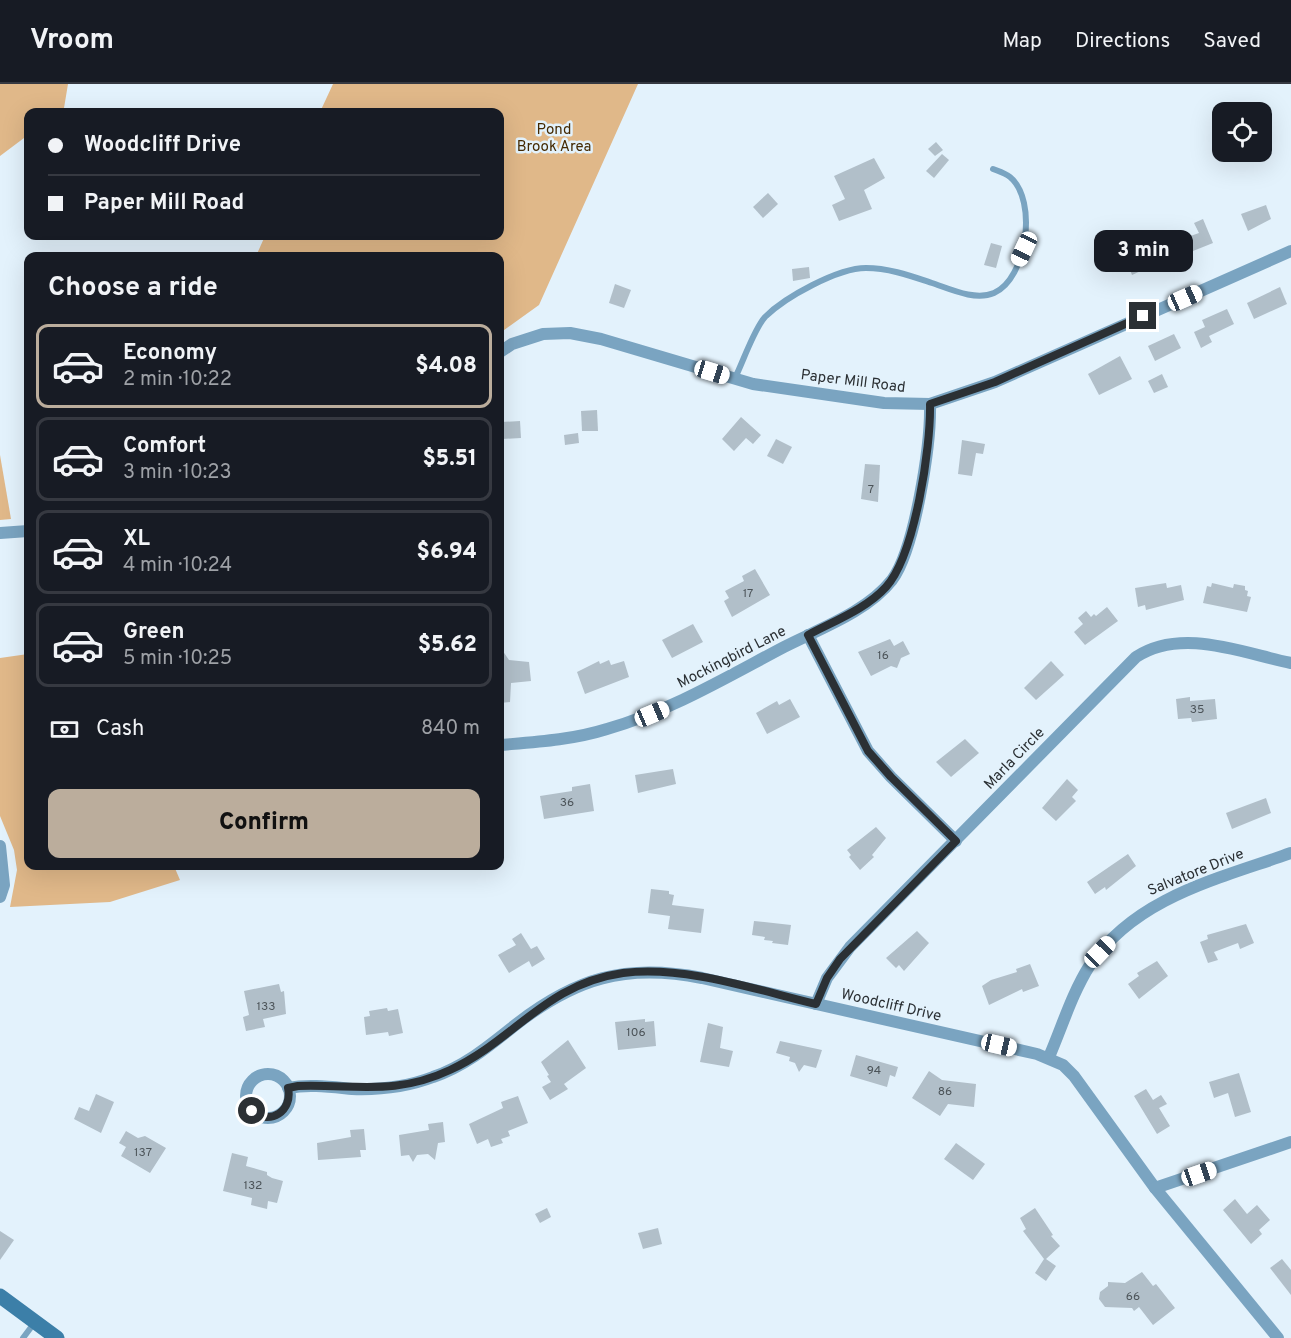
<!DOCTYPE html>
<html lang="en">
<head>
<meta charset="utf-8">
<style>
	body { margin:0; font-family:Overpass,sans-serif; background:#242831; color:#f1f3f6; height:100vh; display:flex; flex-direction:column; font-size:22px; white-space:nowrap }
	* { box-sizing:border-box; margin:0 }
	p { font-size:20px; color:#9ea1a6 }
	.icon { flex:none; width:33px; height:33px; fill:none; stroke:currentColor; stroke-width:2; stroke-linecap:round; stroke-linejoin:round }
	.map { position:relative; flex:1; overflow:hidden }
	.drawer { position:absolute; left:24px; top:168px; width:480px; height:618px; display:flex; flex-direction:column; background:#171b24; border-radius:12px; box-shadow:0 6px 24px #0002 }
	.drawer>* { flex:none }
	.guide { position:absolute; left:24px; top:24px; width:480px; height:132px; border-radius:12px; box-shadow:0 6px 24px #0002; display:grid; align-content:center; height:132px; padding:0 24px; background:#171b24 }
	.tools { position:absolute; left:1212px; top:18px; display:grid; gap:12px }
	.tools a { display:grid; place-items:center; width:60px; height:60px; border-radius:12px; background:#171b24; box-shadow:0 6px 24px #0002; font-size:30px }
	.end { position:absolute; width:27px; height:27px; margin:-14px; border:8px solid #2b3034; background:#fff; box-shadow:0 0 0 3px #fff }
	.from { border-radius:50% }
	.bubble { position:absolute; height:42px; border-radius:12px; background:#171b24; box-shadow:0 6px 24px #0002; font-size:20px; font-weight:800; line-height:42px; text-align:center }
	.car { position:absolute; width:18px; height:36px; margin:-18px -9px; border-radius:8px; box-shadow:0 0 4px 2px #0007; background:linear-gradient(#fff 24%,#345 0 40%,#fff 0 76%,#345 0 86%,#fff 0) }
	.guide b { display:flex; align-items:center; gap:21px; height:57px; font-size:22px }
	.guide b+b { border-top:2px solid #363941 }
	.guide i { width:15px; height:15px; background:#f1f3f6 }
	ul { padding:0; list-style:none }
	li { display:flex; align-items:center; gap:18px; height:84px; margin:0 12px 9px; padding:0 12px; border:3px solid #363941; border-radius:12px }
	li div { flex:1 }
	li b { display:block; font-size:22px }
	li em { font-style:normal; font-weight:800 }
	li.current { border-color:#bbad9c }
	li>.icon { width:54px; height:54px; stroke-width:1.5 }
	h2 { padding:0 24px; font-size:27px; line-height:72px }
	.pay { display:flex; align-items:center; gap:15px; height:66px; padding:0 24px; font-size:22px }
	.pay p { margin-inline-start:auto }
	.primary-button { display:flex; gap:12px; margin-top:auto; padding:12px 24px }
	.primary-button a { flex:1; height:69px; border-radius:12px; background:#bbad9c; color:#111; font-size:24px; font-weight:800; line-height:69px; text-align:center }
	header { display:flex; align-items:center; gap:36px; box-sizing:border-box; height:84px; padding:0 30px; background:#171b24; border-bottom:2px solid #363941 }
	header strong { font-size:28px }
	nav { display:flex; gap:33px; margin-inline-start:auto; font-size:21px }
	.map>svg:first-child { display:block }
</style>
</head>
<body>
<header>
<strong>Vroom</strong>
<nav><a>Map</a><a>Directions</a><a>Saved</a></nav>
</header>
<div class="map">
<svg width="1291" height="1254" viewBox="0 0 1291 1254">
	<rect width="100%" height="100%" fill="#e3f2fc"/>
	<g fill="#e0b889">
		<polygon points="0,0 68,0 64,24 58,28 28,28 28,51 0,72"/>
		<polygon points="333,0 638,0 539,221 500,249 500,172 256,172 265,152 500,152 500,28 320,28"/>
		<polygon points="0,371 11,435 0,436"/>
		<polygon points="28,570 28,782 174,782 180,796 110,818 10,823 17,786 14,766 0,732 0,574"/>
	</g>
	<g fill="#b1bfc9">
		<polygon points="936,58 943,66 935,72 928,65"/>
		<polygon points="942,70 949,76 934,94 926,87"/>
		<polygon points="874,74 885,94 864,106 872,125 839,137 832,121 845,115 834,92"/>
		<polygon points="768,109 778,120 763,134 753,123"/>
		<polygon points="1266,121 1271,135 1248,147 1241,130"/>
		<polygon points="1203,135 1213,159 1188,169 1182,155 1199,149 1194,139"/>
		<polygon points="991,159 1002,162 996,184 984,181"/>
		<polygon points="1151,161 1158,179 1132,191 1125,173"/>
		<polygon points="809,183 810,194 793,197 792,185"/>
		<polygon points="615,200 631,206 624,224 609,219"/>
		<polygon points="1280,203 1287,220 1254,235 1247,219"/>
		<polygon points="1227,225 1234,240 1209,252 1212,258 1201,264 1194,248 1205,243 1202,236"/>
		<polygon points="1174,250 1181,264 1155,277 1148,262"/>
		<polygon points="1120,272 1132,295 1099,311 1088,290"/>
		<polygon points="1162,290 1168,303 1154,309 1148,297"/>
		<polygon points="597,326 598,347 582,347 581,327"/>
		<polygon points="741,333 761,351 753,360 746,354 734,367 722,355"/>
		<polygon points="520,337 521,354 502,355 501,338"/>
		<polygon points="578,349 579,359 565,361 564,351"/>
		<polygon points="776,355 792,363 783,380 767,372"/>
		<polygon points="962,356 985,360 983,370 976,369 972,392 958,390"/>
		<polygon points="865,380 880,381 878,418 861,415"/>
		<polygon points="755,485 770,511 732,533 724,517 729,514 725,507 744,497 742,492"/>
		<polygon points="1166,499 1167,504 1181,501 1184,516 1146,526 1145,521 1138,523 1135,504"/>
		<polygon points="1212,499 1233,504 1234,500 1245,502 1245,506 1248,507 1247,512 1251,513 1247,528 1203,519 1207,502 1211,503"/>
		<polygon points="1107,523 1118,537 1085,561 1074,548 1083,540 1078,534 1086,527 1091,533 1094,530 1096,532"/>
		<polygon points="693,540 703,558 672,574 662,556"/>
		<polygon points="890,555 894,562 903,557 910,570 901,574 897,584 891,582 871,592 858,568"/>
		<polygon points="500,563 509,576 529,578 531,597 511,599 510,618 500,619"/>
		<polygon points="609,576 611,581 624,577 629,593 585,610 577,588 599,577 600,580"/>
		<polygon points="1051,577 1064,591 1036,616 1024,604"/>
		<polygon points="1190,613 1190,617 1215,615 1217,635 1192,638 1191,634 1178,635 1176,615"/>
		<polygon points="790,615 800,633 767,650 756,629 777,617 779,621"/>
		<polygon points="965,655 979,669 951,693 936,678"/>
		<polygon points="673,685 676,700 638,709 635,691"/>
		<polygon points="1067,695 1078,706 1072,713 1076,717 1056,737 1042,724"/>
		<polygon points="590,700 594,727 544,735 540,712 572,707 572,703"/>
		<polygon points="1266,714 1271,729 1232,745 1226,729"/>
		<polygon points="876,743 886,754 872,771 874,773 860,786 849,773 851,771 847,766"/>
		<polygon points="1128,770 1136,782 1106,806 1105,803 1095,810 1087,798"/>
		<polygon points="651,805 669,807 669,810 674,811 672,821 704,825 701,849 668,845 670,832 648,829"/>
		<polygon points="754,837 791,841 788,861 772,859 773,857 764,856 765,853 752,851"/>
		<polygon points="1246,840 1254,859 1240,865 1238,859 1214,868 1218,876 1208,879 1200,858 1208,855 1207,851"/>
		<polygon points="917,847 929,859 904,887 899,881 896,884 886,874"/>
		<polygon points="521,849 531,865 537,862 545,875 532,883 529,877 509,889 498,871 516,861 512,855"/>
		<polygon points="1157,877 1168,892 1139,915 1128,900 1139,892 1137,889"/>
		<polygon points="1030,880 1039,902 1023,908 1022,905 989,921 982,902 991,896 1017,888 1016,885"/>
		<polygon points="279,900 281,908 284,907 286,930 263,935 265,943 246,947 243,933 249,931 244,907"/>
		<polygon points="387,924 388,927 398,925 403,949 389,952 388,948 366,951 364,933 370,932 369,927"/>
		<polygon points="645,935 645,938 654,937 656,962 618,966 615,938"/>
		<polygon points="708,939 723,943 720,964 733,967 729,983 700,978"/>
		<polygon points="568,956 586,984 564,1000 568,1005 550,1016 542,1003 551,998 547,992 549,991 541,978"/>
		<polygon points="780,957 822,966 816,984 804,981 799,988 795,979 789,977 790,973 776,969"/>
		<polygon points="856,971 898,983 895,993 890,991 887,1003 850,992"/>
		<polygon points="929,987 942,996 976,1000 974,1023 948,1020 940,1032 912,1014"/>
		<polygon points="1239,989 1251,1028 1235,1033 1228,1009 1214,1014 1209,998"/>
		<polygon points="1146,1005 1153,1016 1161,1011 1167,1020 1159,1024 1170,1042 1157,1050 1134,1012"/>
		<polygon points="96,1010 114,1018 101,1049 74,1035 79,1023 89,1027"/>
		<polygon points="518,1012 528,1039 508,1047 510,1052 501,1055 503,1059 491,1063 488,1055 477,1060 469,1040 503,1024 501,1018"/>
		<polygon points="443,1038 445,1058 438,1059 435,1076 428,1070 417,1071 413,1078 409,1071 401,1072 399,1051 429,1046 428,1040"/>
		<polygon points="364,1045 366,1066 360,1066 361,1073 318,1076 317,1059 351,1053 350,1046"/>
		<polygon points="126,1047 138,1054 145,1052 166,1064 150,1089 121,1072 126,1063 119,1059"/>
		<polygon points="956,1059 985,1080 973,1096 944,1075"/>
		<polygon points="232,1069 248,1073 246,1082 267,1088 267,1091 272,1094 283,1097 277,1119 268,1117 267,1125 251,1121 252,1114 223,1107"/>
		<polygon points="1235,1115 1247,1130 1257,1121 1270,1136 1259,1146 1262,1150 1251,1160 1223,1126"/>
		<polygon points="547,1124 551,1133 540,1139 535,1130"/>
		<polygon points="1035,1124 1053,1151 1051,1152 1060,1162 1046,1175 1056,1182 1046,1197 1035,1189 1044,1175 1023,1147 1026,1145 1020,1134"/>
		<polygon points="658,1144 662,1160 643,1165 638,1149"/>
		<polygon points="0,1147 14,1156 0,1176"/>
		<polygon points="1282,1175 1291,1186 1291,1211 1270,1184"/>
		<polygon points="1142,1188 1153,1202 1156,1200 1175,1224 1153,1241 1139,1223 1134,1227 1132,1224 1105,1223 1099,1215 1100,1208 1108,1202 1108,1198 1125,1199"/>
	</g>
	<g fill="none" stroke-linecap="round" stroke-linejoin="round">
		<g stroke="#7aa4c1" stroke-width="6">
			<path d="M735,294C743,278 754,245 765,233C785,213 838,184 866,184C889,184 911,192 932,199C950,205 975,217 994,209C1027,195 1038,116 1010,93C1005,89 998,87 993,85"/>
			<polyline points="23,1254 35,1238"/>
		</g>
		<g stroke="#7aa4c1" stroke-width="12">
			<polyline points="500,268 512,260 543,250 570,249 601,255 753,300 884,319 930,320 995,298 1291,167"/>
			<polyline points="0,449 28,447"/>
			<polyline points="808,551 868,667 891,693 956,757"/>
			<path d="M500,661C536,658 572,656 607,645C670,627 727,593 784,563C819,545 867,528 892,496C915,465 931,360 930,320"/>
			<polyline points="0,762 4,801 0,813"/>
			<path d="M816,920L827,894L850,863L1136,573C1182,543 1242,569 1291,579"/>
			<path d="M1049,973C1062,943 1072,909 1090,881C1136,813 1218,795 1291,769"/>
			<circle cx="268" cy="1012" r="22"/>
			<path d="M288,1004C309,1000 331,1003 352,1005C380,1006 407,1003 433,993C465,982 489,962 514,942C575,894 625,879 702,894L1037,970L1063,981L1074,992L1155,1104L1278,1254"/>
			<polyline points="1155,1104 1291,1058"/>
		</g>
		<polyline stroke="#3c7fa8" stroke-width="15" points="0,1212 57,1254"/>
	</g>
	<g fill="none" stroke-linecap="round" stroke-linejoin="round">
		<path stroke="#2b3034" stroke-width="8" d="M252,1027C270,1042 293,1027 288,1004L298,1002C355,1000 395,1012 450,986C515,956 545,900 623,889C684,881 757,906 816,920L827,894L840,875L956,757L891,693L868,667L808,551C834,537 866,525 886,503C915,471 931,363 930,320L995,298L1143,232"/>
	</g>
	<g text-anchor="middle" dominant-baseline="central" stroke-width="5" stroke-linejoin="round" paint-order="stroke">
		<g font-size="12" fill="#4c5459">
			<text x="871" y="406">7</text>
			<text x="748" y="510">17</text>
			<text x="883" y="572">16</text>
			<text x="1197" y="626">35</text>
			<text x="567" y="719">36</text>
			<text x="266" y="923">133</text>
			<text x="636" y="949">106</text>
			<text x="874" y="987">94</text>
			<text x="945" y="1008">86</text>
			<text x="143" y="1069">137</text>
			<text x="253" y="1102">132</text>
			<text x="1133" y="1213">66</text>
		</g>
		<g font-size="15" fill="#442902" stroke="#e3f2fc">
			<text x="554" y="46">Pond<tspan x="554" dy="17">Brook Area</tspan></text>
		</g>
		<g font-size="15" fill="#2b3034" stroke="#e3f2fc">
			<text transform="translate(853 298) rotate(7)">Paper Mill Road</text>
			<text transform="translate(732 574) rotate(-27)">Mockingbird Lane</text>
			<text transform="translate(1015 675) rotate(-46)">Marla Circle</text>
			<text transform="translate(1196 789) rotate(-22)">Salvatore Drive</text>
			<text transform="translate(891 922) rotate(13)">Woodcliff Drive</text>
		</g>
	</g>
</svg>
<div class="tools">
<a><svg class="icon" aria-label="locate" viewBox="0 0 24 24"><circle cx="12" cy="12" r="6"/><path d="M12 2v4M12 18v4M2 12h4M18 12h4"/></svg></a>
</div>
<i class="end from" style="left:252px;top:1027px"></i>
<i class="end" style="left:1143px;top:232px"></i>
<div class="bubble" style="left:1094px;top:146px;width:99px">3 min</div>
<i class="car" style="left:1024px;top:165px;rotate:205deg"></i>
<i class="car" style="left:1185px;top:214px;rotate:66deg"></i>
<i class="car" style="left:712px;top:288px;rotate:107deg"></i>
<i class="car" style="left:652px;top:630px;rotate:67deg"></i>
<i class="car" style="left:1100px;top:868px;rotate:44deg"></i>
<i class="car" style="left:999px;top:961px;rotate:103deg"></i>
<i class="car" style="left:1199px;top:1090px;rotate:71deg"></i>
<div class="guide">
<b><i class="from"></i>Woodcliff Drive</b>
<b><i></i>Paper Mill Road</b>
</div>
<section class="drawer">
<h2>Choose a ride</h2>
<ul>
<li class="current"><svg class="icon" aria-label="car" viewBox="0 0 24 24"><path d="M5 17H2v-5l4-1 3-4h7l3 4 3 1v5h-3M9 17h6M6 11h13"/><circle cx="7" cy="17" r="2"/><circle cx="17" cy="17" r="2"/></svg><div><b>Economy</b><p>2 min · 10:22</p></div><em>$4.08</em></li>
<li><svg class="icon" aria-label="car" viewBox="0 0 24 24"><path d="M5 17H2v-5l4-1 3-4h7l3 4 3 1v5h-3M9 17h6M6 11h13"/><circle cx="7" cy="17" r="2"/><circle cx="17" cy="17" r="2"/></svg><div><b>Comfort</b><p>3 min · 10:23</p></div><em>$5.51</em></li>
<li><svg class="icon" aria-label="car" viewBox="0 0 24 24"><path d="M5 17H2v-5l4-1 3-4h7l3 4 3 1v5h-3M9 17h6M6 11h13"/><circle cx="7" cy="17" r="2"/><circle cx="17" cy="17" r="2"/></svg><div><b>XL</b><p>4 min · 10:24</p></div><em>$6.94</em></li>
<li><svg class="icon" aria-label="car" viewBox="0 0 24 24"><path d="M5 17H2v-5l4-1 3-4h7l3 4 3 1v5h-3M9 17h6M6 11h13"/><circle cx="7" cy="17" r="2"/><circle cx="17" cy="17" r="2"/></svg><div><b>Green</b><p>5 min · 10:25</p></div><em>$5.62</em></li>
</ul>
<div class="pay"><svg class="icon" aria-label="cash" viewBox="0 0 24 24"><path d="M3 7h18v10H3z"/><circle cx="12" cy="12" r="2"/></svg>Cash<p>840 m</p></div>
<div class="primary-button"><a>Confirm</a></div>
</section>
</div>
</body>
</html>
